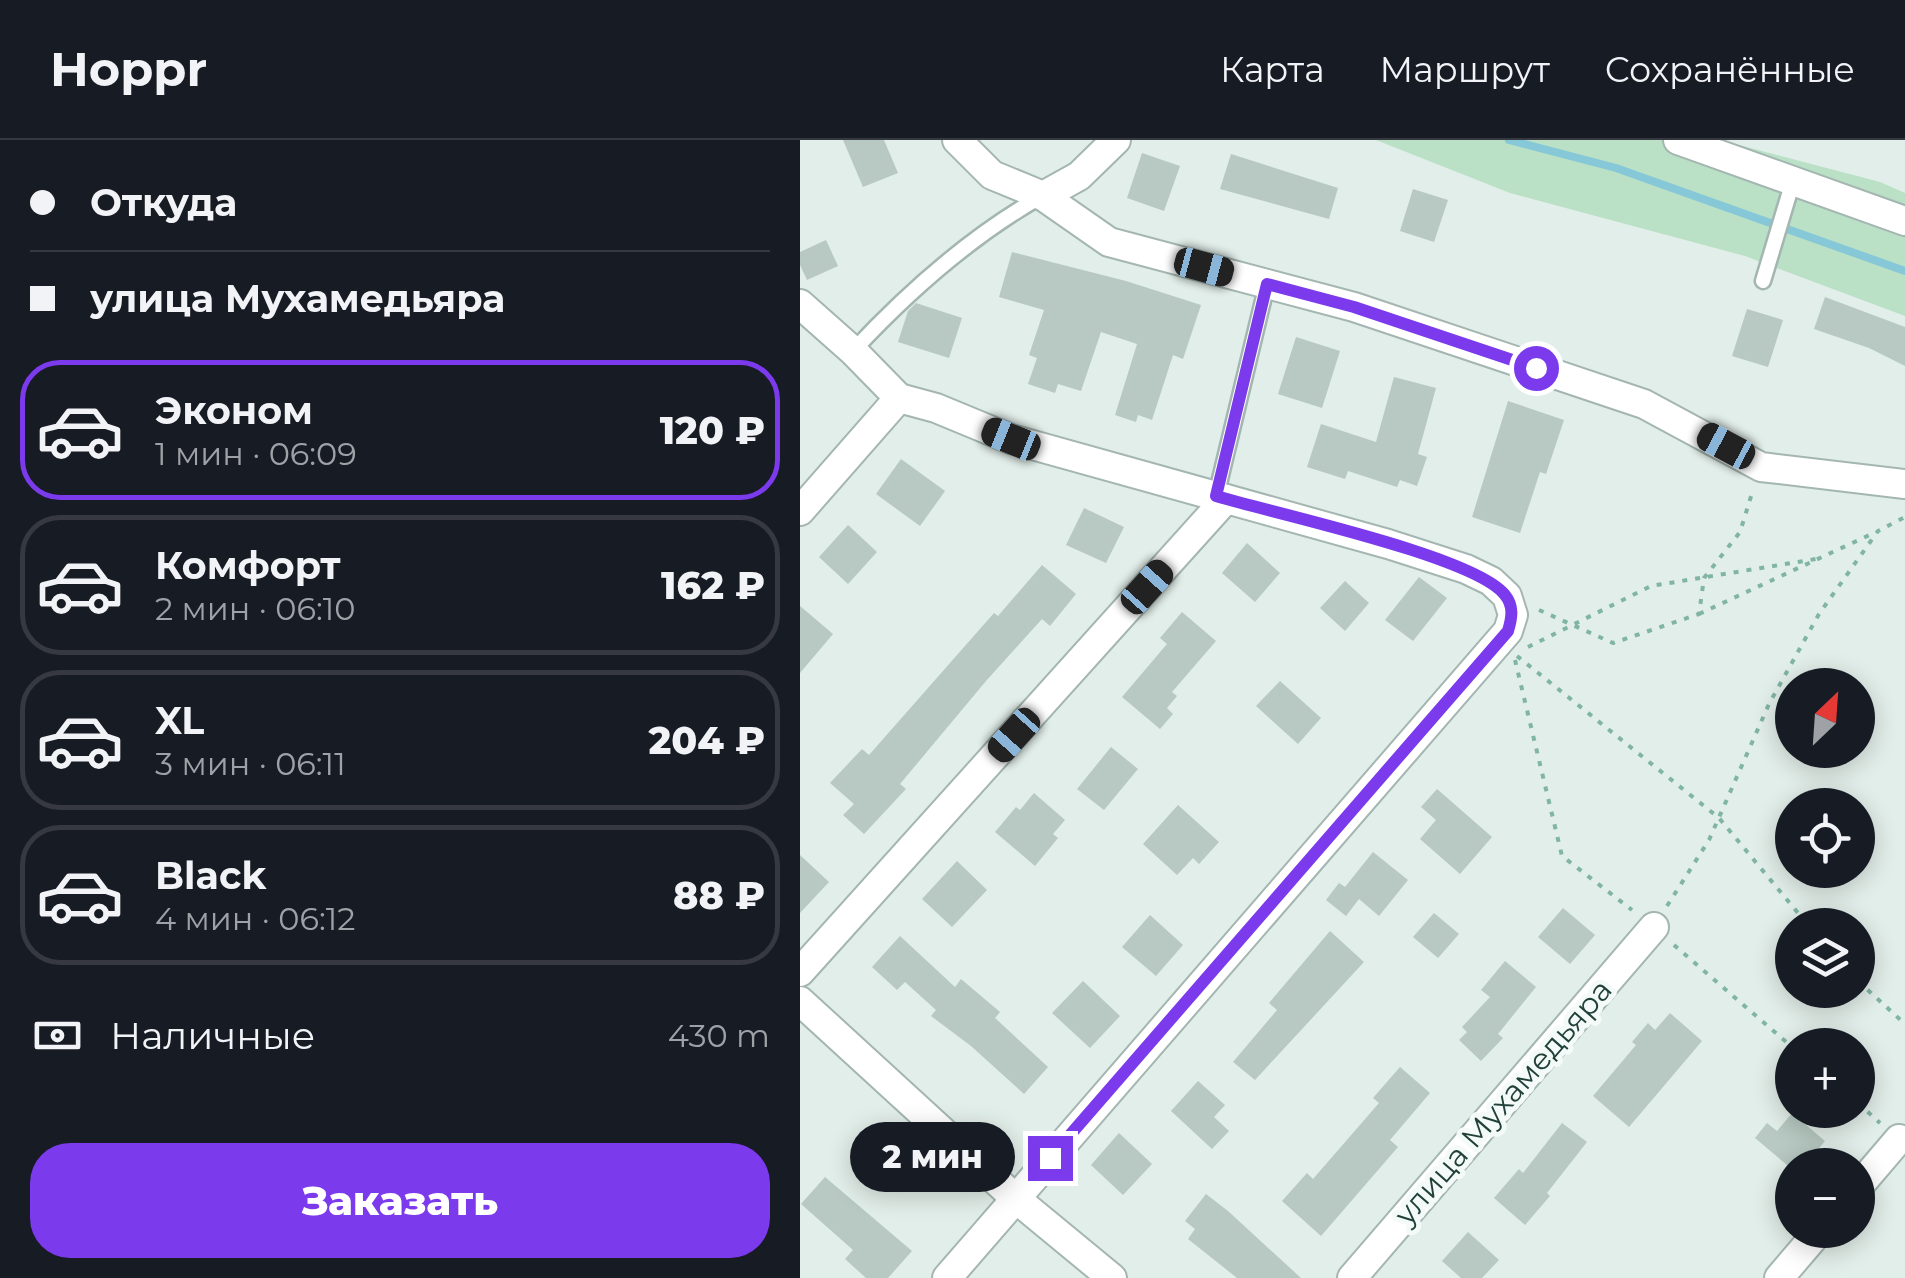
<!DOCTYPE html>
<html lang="ru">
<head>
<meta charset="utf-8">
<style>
	body { margin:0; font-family:Montserrat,sans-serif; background:#20242c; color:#f1f3f6; height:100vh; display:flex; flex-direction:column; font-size:38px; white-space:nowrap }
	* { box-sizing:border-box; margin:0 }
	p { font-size:32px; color:#9ea1a6 }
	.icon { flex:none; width:55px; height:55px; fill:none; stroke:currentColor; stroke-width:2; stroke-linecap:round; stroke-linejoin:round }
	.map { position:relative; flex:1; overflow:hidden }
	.panel { display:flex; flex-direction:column; background:#171b24; width:800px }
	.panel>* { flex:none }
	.guide { display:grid; align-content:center; height:220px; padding:0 30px; background:#171b24 }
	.needle { width:65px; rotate:25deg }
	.controls { position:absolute; left:975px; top:528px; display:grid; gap:20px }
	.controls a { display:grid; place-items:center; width:100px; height:100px; border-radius:50%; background:#171b24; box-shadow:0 5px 25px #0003; font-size:50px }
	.end { position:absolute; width:45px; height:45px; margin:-22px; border:12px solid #7c3aed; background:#fff; box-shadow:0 0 0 5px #fff }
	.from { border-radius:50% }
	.bubble { position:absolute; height:70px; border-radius:35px; background:#171b24; box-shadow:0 5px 25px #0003; font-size:32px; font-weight:800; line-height:70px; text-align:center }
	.car { position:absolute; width:30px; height:60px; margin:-30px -15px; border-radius:12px; box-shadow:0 0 8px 2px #0007; background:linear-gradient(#222 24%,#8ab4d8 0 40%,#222 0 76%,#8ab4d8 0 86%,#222 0) }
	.guide b { display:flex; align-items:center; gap:35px; height:95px; font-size:38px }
	.guide b+b { border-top:2px solid #363941 }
	.guide i { width:25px; height:25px; background:#f1f3f6 }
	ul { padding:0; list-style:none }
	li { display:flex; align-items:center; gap:30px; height:140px; margin:0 20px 15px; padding:0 10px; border:5px solid #363941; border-radius:40px }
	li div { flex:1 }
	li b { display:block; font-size:38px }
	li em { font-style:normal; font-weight:800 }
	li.active { border-color:#7c3aed }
	li>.icon { width:90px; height:90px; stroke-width:1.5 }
	.pay { display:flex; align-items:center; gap:25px; height:110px; padding:0 30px; font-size:38px }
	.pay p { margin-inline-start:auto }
	.primary-button { display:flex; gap:20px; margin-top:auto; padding:20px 30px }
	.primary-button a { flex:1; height:115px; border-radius:40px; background:#7c3aed; color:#fff; font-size:40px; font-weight:800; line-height:115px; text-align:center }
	header { display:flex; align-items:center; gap:60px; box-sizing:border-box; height:140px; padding:0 50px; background:#171b24; border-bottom:2px solid #363941 }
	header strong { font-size:48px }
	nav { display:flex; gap:55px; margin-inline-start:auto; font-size:35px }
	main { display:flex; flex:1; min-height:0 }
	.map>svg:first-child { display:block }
</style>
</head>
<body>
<header>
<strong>Hoppr</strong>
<nav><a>Карта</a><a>Маршрут</a><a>Сохранённые</a></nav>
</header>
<main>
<section class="panel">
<div class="guide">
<b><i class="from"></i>Откуда</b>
<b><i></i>улица Мухамедьяра</b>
</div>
<ul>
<li class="active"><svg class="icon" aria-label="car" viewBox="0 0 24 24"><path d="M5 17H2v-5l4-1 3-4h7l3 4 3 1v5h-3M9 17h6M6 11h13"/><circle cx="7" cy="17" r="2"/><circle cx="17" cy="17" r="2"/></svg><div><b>Эконом</b><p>1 мин · 06:09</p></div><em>120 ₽</em></li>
<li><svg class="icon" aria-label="car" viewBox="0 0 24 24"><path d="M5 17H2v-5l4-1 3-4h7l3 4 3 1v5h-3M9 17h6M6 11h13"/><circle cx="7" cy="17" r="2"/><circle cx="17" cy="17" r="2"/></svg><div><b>Комфорт</b><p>2 мин · 06:10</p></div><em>162 ₽</em></li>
<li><svg class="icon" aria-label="car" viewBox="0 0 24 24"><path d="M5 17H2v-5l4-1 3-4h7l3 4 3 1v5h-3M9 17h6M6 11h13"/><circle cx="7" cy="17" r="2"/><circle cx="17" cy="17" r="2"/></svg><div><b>XL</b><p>3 мин · 06:11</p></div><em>204 ₽</em></li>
<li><svg class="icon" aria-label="car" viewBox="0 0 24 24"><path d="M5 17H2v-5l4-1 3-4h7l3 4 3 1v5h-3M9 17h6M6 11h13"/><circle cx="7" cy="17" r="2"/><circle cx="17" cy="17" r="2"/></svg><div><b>Black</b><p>4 мин · 06:12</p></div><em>88 ₽</em></li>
</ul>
<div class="pay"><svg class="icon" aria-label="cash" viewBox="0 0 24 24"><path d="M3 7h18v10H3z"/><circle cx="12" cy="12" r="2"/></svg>Наличные<p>430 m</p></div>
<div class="primary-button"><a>Заказать</a></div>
</section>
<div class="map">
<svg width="1105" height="1138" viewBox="0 0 1105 1138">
	<rect width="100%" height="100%" fill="#e2eee9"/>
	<polygon fill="#bae0c5" points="576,0 920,0 1080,42 1105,53 1105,176 945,116 710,53"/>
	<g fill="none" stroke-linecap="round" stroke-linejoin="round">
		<polyline stroke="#86c8d7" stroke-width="8" points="709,0 816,28 1105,131"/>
	</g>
	<g fill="#b7c9c2">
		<polygon points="43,0 84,0 98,33 63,47"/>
		<polygon points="342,13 380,26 364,71 327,58"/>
		<polygon points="431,14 538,48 529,79 420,49"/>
		<polygon points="613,49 648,60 634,102 600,91"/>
		<polygon points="26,100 38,126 7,140 0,125 0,112"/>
		<polygon points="212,112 326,141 401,165 383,219 373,215 352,280 338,275 336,282 315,275 337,204 301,192 281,251 258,244 255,253 228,244 237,218 229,215 244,170 199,157"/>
		<polygon points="1025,157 1105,187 1105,226 1069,208 1014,189"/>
		<polygon points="116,163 162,178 149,218 98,202 108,171"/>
		<polygon points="947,169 983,180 968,227 932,216"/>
		<polygon points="496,197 540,211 522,268 478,254"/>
		<polygon points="594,237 636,248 618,314 627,317 617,346 600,340 597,347 548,331 545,339 507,327 521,284 576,302"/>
		<polygon points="708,261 764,280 746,334 740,332 720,393 672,377"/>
		<polygon points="101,319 145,351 120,386 76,354"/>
		<polygon points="284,368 324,387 306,423 266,405"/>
		<polygon points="48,385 77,412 48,444 19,417"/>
		<polygon points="447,403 480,433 455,462 422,433"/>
		<polygon points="242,425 276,454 250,486 242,479 186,541 100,644 106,649 64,694 43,675 54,664 30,643 62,609 69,615 194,473 198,476"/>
		<polygon points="619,437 647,458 613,501 585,480"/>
		<polygon points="545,441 569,463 545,491 520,468"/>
		<polygon points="0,466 33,494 0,533"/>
		<polygon points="382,472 416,501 372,552 377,556 367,568 373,574 360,589 322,557 367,504 360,498"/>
		<polygon points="480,541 521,578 498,604 456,566"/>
		<polygon points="311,607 338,629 304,670 277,649"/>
		<polygon points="637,649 692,697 660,734 620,699 636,680 621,667"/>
		<polygon points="234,653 265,680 253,694 258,698 235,726 195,692 216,667 220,670"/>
		<polygon points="378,665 419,702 399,724 393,718 377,735 343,704"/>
		<polygon points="573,712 608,740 579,776 559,759 546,776 526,760 539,743 545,747"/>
		<polygon points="0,715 29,742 0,773"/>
		<polygon points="157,721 187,750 152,787 122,759"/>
		<polygon points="763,768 795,795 770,824 738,797"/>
		<polygon points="634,773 659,794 638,818 613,797"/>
		<polygon points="350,775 383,805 356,836 322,807"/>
		<polygon points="530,791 564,822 455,940 433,922 477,870 469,863"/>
		<polygon points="100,796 155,847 161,839 200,872 195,878 248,927 224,954 171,906 131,876 136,870 105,842 97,850 72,827"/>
		<polygon points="705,821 736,847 698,894 703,898 681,921 659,900 667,892 662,887 690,857 681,850"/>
		<polygon points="283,841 320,876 290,908 252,873"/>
		<polygon points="870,873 902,901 829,987 793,956 836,905 832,902 848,883 855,890"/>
		<polygon points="600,927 630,953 590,1000 598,1007 521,1096 482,1061 507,1033 513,1039 579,963 573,958"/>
		<polygon points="398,941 425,965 414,977 429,991 412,1009 371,971"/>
		<polygon points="992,973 1025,1001 1005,1025 987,1025 955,998 967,983 977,991"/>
		<polygon points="762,983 787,1002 747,1053 750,1056 725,1085 694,1058 719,1029 723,1033"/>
		<polygon points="319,993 352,1024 323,1055 291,1025"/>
		<polygon points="25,1037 112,1111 88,1138 66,1138 45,1119 53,1110 1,1064"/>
		<polygon points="406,1054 428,1071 501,1138 437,1138 388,1099 395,1089 385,1081"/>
		<polygon points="668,1092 699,1120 682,1138 661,1138 642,1121"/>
	</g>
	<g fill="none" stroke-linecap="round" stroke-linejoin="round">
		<g stroke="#a4b6b1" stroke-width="19">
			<g id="service">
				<polyline points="963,141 993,41"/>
				<path d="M53,211C108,152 171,96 242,56"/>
				<polyline points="416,356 467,144"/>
			</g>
		</g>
		<g stroke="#a4b6b1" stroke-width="32">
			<g id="minor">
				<polyline points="157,0 192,35 243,56 309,102 554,167 844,264 961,327 1105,344"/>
				<polyline points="878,0 1105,81"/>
				<polyline points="243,56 279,36 316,0"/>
				<polyline points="0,164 53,211 99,258 0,371"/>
				<polyline points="99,258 136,268 211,299 588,404 666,429 691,441 707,456 713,475 708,491 147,1138"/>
				<polyline points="0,832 426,359"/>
				<polyline points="0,861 215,1058 312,1138"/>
				<polyline points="1058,1047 1099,999"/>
				<polyline points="552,1138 854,787"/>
				<polyline points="979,1138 1020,1090"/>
			</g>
		</g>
		<g stroke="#80b4a5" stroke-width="4" stroke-dasharray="5 8" stroke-linecap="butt">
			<polyline points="739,470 813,503 899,474 904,438 940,392 953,350"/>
			<polyline points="899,474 1076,392"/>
			<polyline points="728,507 851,446 1016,419"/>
			<polyline points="717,516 919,678 1008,785"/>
			<polyline points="715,520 762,716 832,770"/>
			<polyline points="867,766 909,700 969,564 1019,474 1078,391 1105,377"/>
			<polyline points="874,805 992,907"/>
			<polyline points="1058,841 1105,884"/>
			<polyline points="1058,963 1080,983"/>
		</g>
		<use href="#service" stroke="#fff" stroke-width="14"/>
		<use href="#minor" stroke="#fff" stroke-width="28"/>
	</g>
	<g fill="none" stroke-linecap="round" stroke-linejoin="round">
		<path stroke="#7c3aed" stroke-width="12" d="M250,1018L708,491C712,478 714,466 705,455C675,416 472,373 416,356L467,144L554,167L736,228"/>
	</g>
	<g text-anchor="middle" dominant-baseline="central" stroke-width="10" stroke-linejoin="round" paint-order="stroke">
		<g font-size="30" fill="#214039" stroke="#f3faf7">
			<text transform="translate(703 962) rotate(-49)">улица Мухамедьяра</text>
		</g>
	</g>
</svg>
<div class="controls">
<a><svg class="needle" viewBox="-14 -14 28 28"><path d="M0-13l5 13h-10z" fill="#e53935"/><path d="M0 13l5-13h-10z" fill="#9ea1a6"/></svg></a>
<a><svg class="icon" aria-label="locate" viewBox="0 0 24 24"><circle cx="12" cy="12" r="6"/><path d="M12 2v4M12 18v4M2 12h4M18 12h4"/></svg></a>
<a><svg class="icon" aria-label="layers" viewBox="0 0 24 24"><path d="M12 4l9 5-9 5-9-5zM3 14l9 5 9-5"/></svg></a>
<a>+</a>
<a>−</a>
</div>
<i class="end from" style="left:736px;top:228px"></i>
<i class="end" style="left:250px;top:1018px"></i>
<div class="bubble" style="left:50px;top:982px;width:165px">2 мин</div>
<i class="car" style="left:404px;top:127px;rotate:105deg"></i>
<i class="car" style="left:211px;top:299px;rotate:292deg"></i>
<i class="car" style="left:926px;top:306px;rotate:298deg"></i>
<i class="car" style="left:347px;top:447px;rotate:42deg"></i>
<i class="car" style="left:214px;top:595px;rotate:222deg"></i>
</div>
</main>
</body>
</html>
